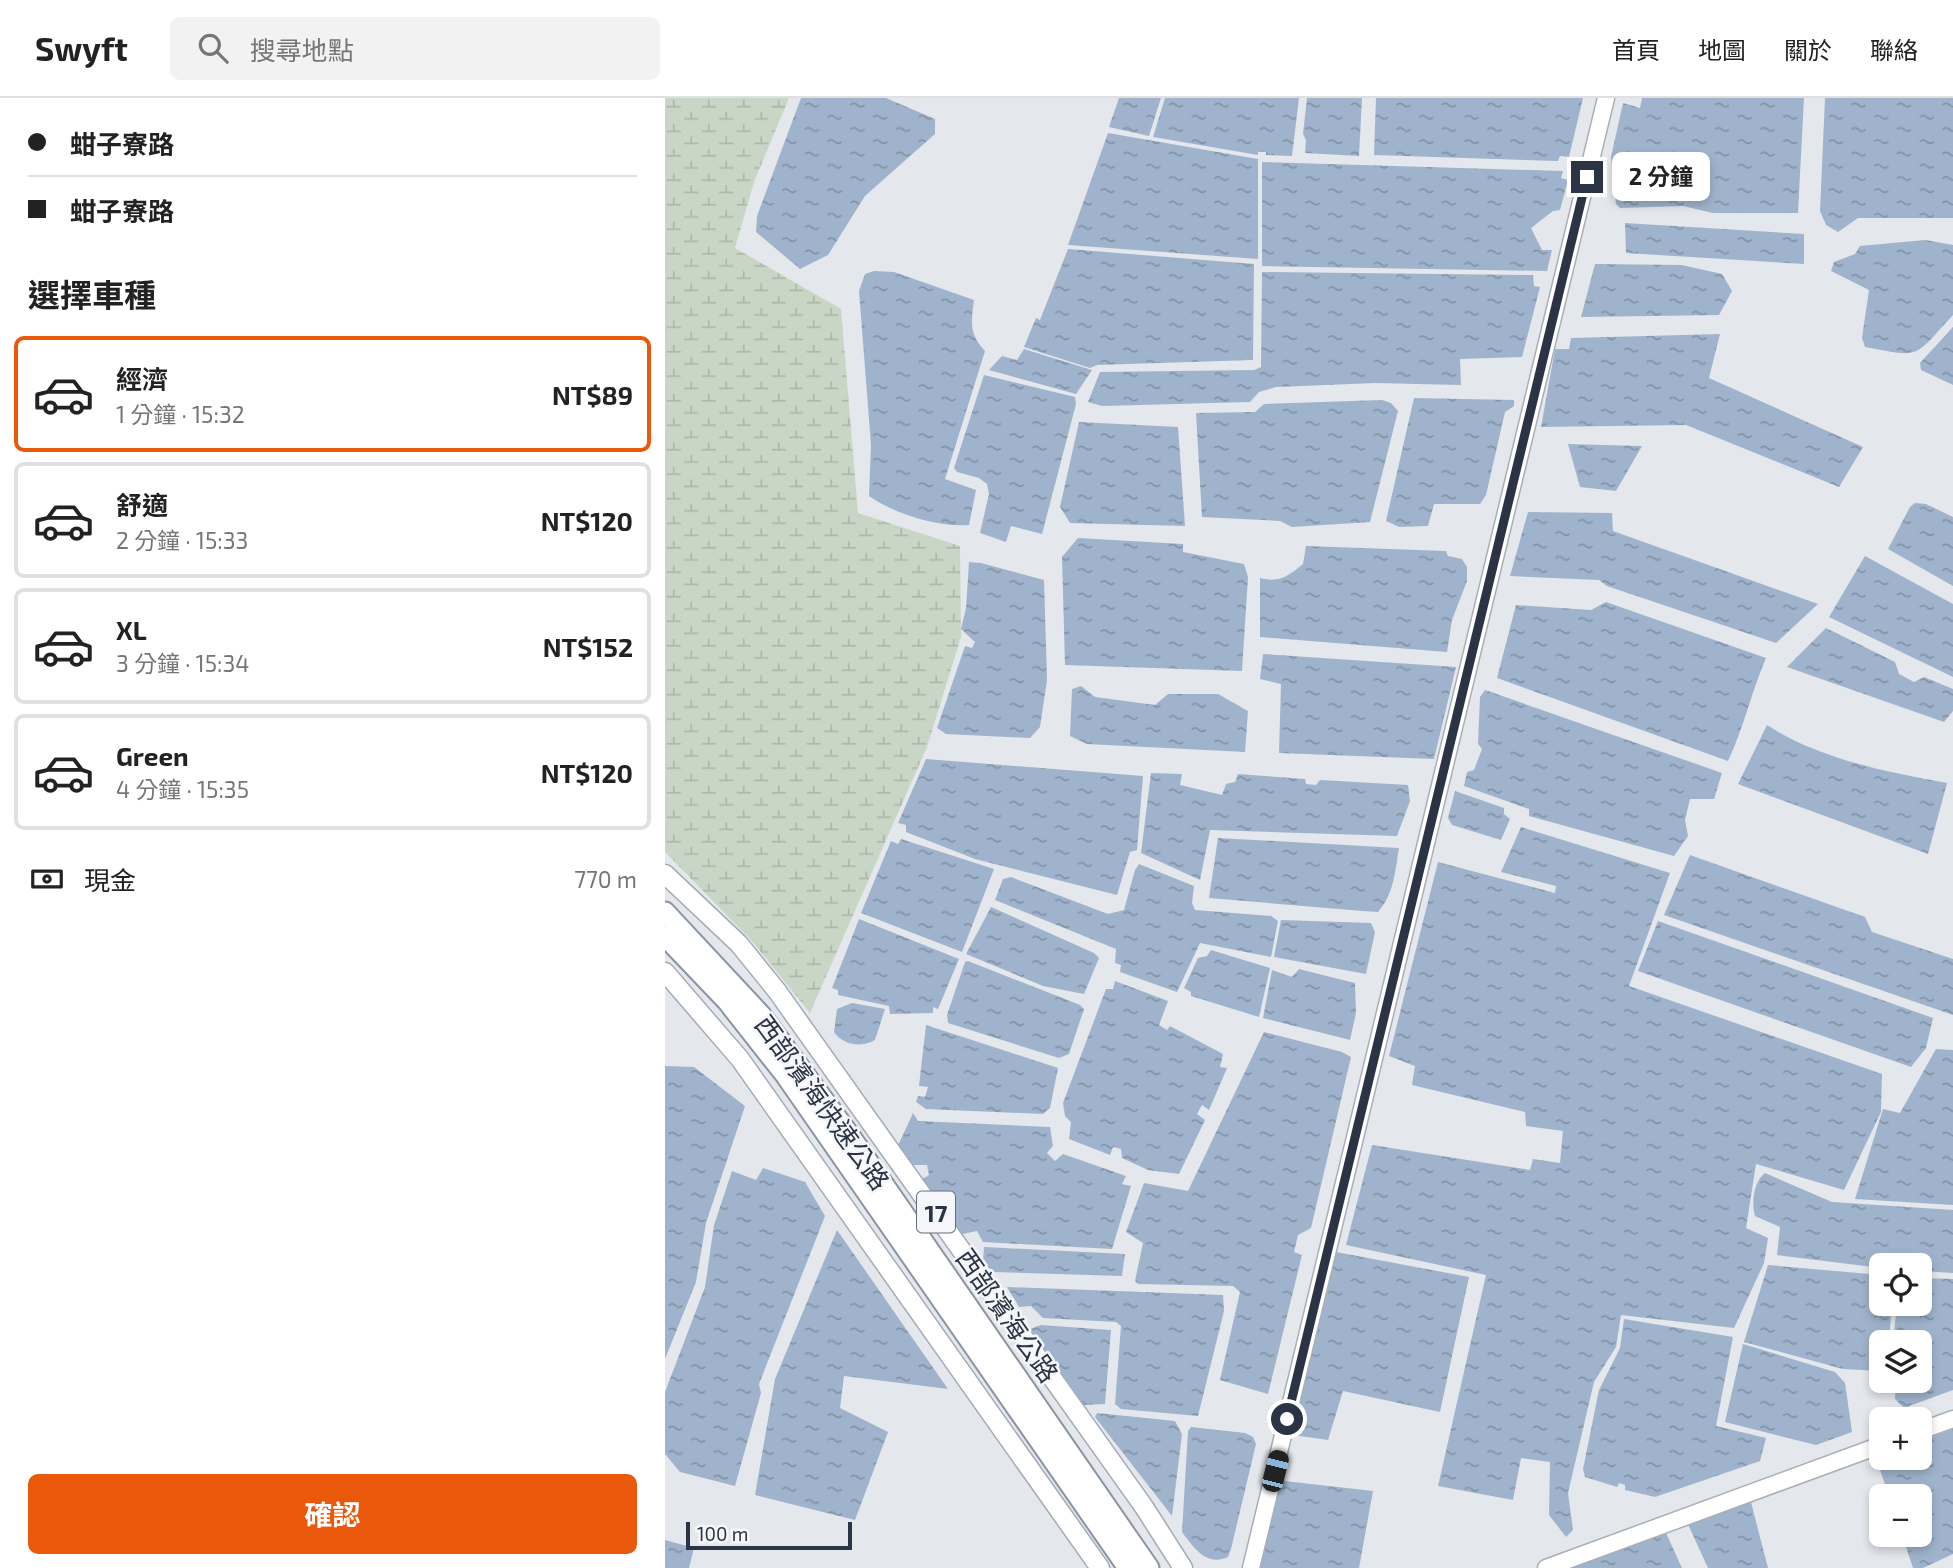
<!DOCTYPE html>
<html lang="zh-TW">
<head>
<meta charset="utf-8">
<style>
	body { margin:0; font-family:"Exo 2","Noto Sans TC",sans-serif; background:#f2f2f2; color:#222; height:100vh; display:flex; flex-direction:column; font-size:26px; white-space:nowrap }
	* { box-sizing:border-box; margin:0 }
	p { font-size:23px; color:#767676 }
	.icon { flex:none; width:38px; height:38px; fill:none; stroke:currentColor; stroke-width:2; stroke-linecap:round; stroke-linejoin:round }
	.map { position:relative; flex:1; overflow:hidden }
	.sheet { display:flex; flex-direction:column; background:#fff; width:665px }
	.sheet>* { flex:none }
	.hud { display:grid; align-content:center; height:154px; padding:0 28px; background:#fff }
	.controls { position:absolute; left:1204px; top:1155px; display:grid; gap:14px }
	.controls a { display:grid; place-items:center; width:63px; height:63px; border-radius:10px; background:#fff; box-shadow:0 4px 10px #0003; font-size:35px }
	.scale { position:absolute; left:21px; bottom:18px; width:166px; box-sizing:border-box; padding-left:7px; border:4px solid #2b3445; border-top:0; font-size:19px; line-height:24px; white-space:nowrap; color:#2b3445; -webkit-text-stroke:5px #f4f6f9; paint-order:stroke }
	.end { position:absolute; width:32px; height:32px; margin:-16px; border:9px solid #2b3445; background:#fff; box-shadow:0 0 0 4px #fff }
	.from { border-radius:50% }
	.bubble { position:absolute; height:49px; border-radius:10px; background:#fff; box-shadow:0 4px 10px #0003; font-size:23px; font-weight:700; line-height:49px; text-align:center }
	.car { position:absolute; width:21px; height:42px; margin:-21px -10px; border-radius:9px; box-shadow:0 0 5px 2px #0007; background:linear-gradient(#222 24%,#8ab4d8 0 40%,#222 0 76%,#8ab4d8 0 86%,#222 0) }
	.hud b { display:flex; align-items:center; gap:24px; height:66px; font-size:26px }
	.hud b+b { border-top:2px solid #e0e0e0 }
	.hud i { width:18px; height:18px; background:#222 }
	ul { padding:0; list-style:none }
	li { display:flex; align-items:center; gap:21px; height:116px; margin:0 14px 10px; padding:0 14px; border:4px solid #e0e0e0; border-radius:10px }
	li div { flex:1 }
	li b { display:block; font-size:26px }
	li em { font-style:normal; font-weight:700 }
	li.active { border-color:#ea580c }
	li>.icon { width:63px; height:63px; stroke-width:1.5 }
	h2 { padding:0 28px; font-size:32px; line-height:84px }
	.pay { display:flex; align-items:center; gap:18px; height:77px; padding:0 28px; font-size:26px }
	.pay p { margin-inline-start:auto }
	.cta { display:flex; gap:14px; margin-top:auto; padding:14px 28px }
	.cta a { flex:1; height:80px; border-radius:10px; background:#ea580c; color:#fff; font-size:28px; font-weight:700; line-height:80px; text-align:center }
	header { display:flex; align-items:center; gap:42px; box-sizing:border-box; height:98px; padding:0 35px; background:#fff; border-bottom:2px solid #e0e0e0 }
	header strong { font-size:33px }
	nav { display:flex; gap:38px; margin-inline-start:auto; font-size:24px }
	.search { width:490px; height:63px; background:#f2f2f2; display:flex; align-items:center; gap:18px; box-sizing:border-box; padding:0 24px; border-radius:10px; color:#767676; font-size:26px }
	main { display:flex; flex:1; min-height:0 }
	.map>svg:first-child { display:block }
</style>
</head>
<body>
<header>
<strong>Swyft</strong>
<div class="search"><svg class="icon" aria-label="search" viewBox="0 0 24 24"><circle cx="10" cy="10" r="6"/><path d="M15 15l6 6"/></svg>搜尋地點</div>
<nav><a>首頁</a><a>地圖</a><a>關於</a><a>聯絡</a></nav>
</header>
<main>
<section class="sheet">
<div class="hud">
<b><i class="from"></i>蚶子寮路</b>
<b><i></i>蚶子寮路</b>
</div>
<h2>選擇車種</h2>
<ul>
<li class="active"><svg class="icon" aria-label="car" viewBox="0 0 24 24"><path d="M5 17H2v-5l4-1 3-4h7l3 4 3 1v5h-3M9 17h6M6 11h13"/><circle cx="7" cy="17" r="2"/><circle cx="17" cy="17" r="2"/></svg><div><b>經濟</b><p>1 分鐘 · 15:32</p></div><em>NT$89</em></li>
<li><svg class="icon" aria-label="car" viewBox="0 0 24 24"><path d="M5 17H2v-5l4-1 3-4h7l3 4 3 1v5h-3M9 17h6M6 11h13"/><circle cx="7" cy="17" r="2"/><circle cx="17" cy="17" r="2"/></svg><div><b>舒適</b><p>2 分鐘 · 15:33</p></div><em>NT$120</em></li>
<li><svg class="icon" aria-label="car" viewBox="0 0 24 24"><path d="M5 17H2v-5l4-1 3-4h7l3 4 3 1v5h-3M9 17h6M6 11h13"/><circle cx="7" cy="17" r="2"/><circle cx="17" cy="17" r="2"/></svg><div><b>XL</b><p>3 分鐘 · 15:34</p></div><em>NT$152</em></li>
<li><svg class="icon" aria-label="car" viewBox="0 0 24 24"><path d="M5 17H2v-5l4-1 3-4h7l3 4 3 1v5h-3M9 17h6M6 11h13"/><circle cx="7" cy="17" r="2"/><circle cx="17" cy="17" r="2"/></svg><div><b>Green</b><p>4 分鐘 · 15:35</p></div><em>NT$120</em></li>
</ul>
<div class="pay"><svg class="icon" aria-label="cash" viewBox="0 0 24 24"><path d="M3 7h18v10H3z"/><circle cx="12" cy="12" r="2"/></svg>現金<p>770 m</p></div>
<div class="cta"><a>確認</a></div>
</section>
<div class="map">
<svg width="1288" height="1470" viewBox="0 0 1288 1470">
	<defs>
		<pattern id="wetland-marsh" width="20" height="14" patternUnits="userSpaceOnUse" patternTransform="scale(1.75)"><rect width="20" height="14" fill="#c9d6c5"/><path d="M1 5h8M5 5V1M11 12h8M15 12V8" fill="none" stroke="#adb8ab"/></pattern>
		<pattern id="water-ripples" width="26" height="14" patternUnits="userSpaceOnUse" patternTransform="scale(1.75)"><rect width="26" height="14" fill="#9fb4cc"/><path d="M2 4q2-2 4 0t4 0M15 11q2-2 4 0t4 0" fill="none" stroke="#8293a7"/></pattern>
	</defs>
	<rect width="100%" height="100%" fill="#e4e7ec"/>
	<polygon fill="url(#wetland-marsh)" points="0,0 124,0 89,84 70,150 176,211 193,415 295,448 296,539 262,649 145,915 86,842 0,754"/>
	<g fill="url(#water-ripples)">
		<polygon points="136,0 221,0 270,21 270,36 200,98 163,157 135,171 91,134 92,118"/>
		<polygon points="454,0 496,0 484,38 444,29"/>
		<polygon points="500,0 634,0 627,58 601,57 601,54 593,54 593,57 488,39"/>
		<polygon points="642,0 697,0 694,58 640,55 641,42 638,36"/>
		<polygon points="711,0 918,0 904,59 895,58 893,63 709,57"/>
		<polygon points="977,0 1139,0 1133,115 1048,115 1018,108 955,110 951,106 946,59 958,5 975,10"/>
		<polygon points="1160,0 1288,0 1288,120 1193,120 1173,134 1161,127 1155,113"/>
		<polygon points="443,35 593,61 593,161 403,147"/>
		<polygon points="597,64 898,73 896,80 903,82 895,112 888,113 866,130 877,152 887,152 882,173 597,168"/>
		<polygon points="960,125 1139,136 1139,166 961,155"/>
		<path d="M1260,142L1288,147V217C1248,260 1258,260 1200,249L1197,240L1204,192L1166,173L1169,164L1190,156L1195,148Z"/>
		<polygon points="403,151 589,166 588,262 432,267 425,270 359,249 371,220 375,222"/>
		<polygon points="930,166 1017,167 1057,176 1067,193 1054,217 916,219"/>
		<path d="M209,173L229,174L309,202C306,225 304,236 320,253L280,381L311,392L304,427C271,429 230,416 204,398L206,347L194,193L200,176Z"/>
		<polygon points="597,174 868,177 869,188 875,189 857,259 795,261 796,287 710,285 611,289 594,294 585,304 437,308 423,304 435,274 589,272 596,269"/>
		<polygon points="1288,229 1288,287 1256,272 1255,265"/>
		<polygon points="1055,236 1044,280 1198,349 1174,389 1021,327 876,329 890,251 904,251 906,240"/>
		<polygon points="359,251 427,272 411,296 324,272 337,258 352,262"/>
		<polygon points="319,277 410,299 411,306 377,436 346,428 341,444 315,435 324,396 322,386 314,380 292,374 289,370"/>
		<polygon points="749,300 849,302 849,308 840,314 821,397 815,406 769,406 763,428 734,429 721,423"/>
		<polygon points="717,302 726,305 733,313 705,424 627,429 615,423 537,419 531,315 590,314 599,306"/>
		<polygon points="414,324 513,329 520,428 405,425 395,409"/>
		<polygon points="903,346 977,348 951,393 915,389"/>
		<polygon points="1250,405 1261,406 1288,419 1288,488 1223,451 1245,409"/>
		<polygon points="863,414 947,415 948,433 1153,506 1111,545 942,488 934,482 845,478"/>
		<polygon points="413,440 518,446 518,454 579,466 583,479 577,573 400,567 397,459"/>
		<path d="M641,448L781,453L783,458L797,461L802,469V483L787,522L782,554L595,539V480C615,485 623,478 638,466Z"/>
		<polygon points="1200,458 1288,506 1288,579 1164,519"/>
		<polygon points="304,464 316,465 379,482 382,582 375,629 365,640 281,636 272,630 300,548 307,550 310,544 296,531 301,510"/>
		<path d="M941,504L1101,560C1086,595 1079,629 1063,663L832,580L851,507L926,512Z"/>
		<polygon points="1161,530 1230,564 1234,576 1249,584 1259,579 1288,591 1288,613 1279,624 1122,569"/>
		<polygon points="598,556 791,569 769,661 614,655 616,586 595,581"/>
		<polygon points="416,588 430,599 490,607 503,596 553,596 583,613 580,654 422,646 405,638 407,591"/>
		<polygon points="820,592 1057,675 1049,701 1025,701 1020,722 1023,738 1009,758 864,718 864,711 799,688 802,674 809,672 817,651 813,646 815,599"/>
		<path d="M1102,627C1154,661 1222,674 1282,685L1263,756L1073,686Z"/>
		<polygon points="261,661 478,678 472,752 465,754 452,797 310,761 241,734 241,727 233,725"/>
		<polygon points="486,675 517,676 515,687 557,697 561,686 570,684 573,676 640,681 641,686 651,687 655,682 743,687 745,703 732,738 545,732 535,782 476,755"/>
		<polygon points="790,693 839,710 839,716 845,721 836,742 787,727 783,720"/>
		<polygon points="856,729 1005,775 964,888 1217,976 1216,1014 1179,1092 1091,1066 1081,1130 1103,1140 1099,1165 1069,1230 956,1217 951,1249 929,1284 903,1395 908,1432 901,1439 884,1417 885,1364 856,1360 848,1402 773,1388 821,1177 681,1147 707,1047 865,1072 868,1061 895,1065 898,1033 861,1028 860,1014 747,987 750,968 724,958 773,764 890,795 891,788 836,774"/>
		<path d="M553,740L734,750C730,773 729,796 713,814L698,813L544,800Z"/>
		<polygon points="236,741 329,771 297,854 196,815 226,743 233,746"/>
		<polygon points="1025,757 1200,819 1207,834 1288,861 1288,917 999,817"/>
		<polygon points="474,766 529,788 527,805 530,812 606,818 613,823 606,859 535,845 512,894 455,874 456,867 450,865 451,851 330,802 338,781 346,779 443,816 459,812 470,772"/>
		<polygon points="326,809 429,855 434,860 419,896 378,888 301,856"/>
		<polygon points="194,821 294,861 273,911 268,909 268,915 225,916 224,908 173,897 173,892 167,890"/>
		<polygon points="616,822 706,825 710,834 701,876 609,859"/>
		<polygon points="993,823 1268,920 1261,950 1246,969 973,873"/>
		<polygon points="546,852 605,870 594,919 526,898 526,894 519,890 533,860 542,858"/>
		<polygon points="303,863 415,907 419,911 404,956 394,960 283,925 282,917 300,864"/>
		<polygon points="634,871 690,885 691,915 685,942 598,920 607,872 627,879"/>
		<polygon points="450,883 503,903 494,927 502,932 505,928 558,956 555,969 562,970 544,1012 537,1007 532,1016 540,1022 514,1076 483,1072 457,1060 456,1051 448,1049 445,1057 404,1041 406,1024 400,1018 398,1005 441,891 448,891"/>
		<path d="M187,905L220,911L210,942C196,950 178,947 169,934L172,911Z"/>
		<polygon points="261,927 393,970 385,1010 378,1016 261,1011 251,1004 253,998 260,999 263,989 254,988"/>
		<polygon points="599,934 677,954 686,959 646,1130 633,1137 629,1154 637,1157 603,1296 555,1282 575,1194 568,1188 473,1186 470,1183 478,1145 461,1134 479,1085 523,1093"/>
		<polygon points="1271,951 1288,952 1288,1107 1190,1101 1218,1011 1235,1015"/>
		<polygon points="0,968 29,969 80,1008 41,1125 31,1184 0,1261"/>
		<polygon points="248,1015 253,1023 385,1029 388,1048 382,1055 390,1063 398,1056 461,1078 457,1086 466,1088 447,1151 318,1144 312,1133 293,1137 257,1081 264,1077 262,1067 248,1067 231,1052"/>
		<polygon points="98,1070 140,1084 160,1118 94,1286 96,1295 70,1388 15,1374 0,1356 0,1294 40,1189 49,1127 67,1073 91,1082"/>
		<path d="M1100,1075L1167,1104L1288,1112V1175L1255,1173V1167H1216V1170L1112,1157L1115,1129L1090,1118C1086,1104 1089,1083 1100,1075Z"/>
		<polygon points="172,1132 283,1291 179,1278 175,1310 223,1334 190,1422 90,1397 110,1281"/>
		<polygon points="319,1149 320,1149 460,1156 457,1178 327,1174 318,1163"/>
		<polygon points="671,1154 804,1179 775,1314 678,1293 663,1342 628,1337 635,1326 627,1323"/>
		<polygon points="1103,1167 1216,1177 1216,1206 1227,1206 1224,1244 1216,1244 1216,1273 1178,1271 1079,1244"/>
		<polygon points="1255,1180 1288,1181 1288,1292 1239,1310 1230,1301 1231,1283 1255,1283 1255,1244 1234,1244 1234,1238 1229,1235 1232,1206 1255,1206"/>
		<polygon points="342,1189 558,1197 559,1213 533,1318 456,1311 450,1306 456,1228 451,1224 378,1220 366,1208 354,1209"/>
		<polygon points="959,1221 1068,1239 1051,1328 1101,1340 1095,1363 990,1399 960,1392 960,1387 954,1385 952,1389 920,1379 918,1371 934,1292 955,1250"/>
		<polygon points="376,1227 446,1232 440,1306 419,1307 365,1231"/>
		<polygon points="1078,1246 1170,1274 1180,1285 1187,1334 1151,1347 1060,1324"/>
		<polygon points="432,1315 510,1323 517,1336 507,1418 430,1319"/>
		<path d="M526,1329L580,1335L588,1339L591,1346L566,1451L563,1459C542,1469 529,1450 517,1434L523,1333Z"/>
		<polygon points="1288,1331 1288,1456 1258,1470 1248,1470 1237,1437 1255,1437 1255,1398 1224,1398 1211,1360 1255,1360 1255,1343"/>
		<polygon points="611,1382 708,1393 694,1470 592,1470"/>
		<polygon points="1086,1404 1103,1470 1043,1470 1022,1424"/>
		<polygon points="1001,1435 1017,1470 902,1470 900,1463"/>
		<polygon points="0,1442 29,1450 24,1470 0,1470"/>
	</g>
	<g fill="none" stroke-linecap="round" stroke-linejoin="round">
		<g stroke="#a9aeb7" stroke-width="19">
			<g id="secondary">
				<polyline points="1255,1333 1288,1321"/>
				<polyline points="586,1470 941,0"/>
				<polyline points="881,1470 1216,1347"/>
			</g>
		</g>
		<g stroke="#a3abb8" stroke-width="21">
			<g id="primary">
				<polyline points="0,776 74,846 112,893 479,1409 518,1470"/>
				<polyline points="0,874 75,961 435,1470"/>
			</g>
		</g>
		<g stroke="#8b94a3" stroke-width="23">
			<g id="highway">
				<polyline points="0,814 96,917 183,1035 484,1470"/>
				<polyline points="0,838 62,903 121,978 463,1470"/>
			</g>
		</g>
		<use href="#secondary" stroke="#fff" stroke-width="16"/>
		<use href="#primary" stroke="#fff" stroke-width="18"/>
		<use href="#highway" stroke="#fff" stroke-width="19"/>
	</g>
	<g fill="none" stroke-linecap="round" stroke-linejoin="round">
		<polyline stroke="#2b3445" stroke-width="9" points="622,1321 922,79"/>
	</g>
	<g text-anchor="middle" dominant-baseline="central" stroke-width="5" stroke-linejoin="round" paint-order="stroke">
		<rect fill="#f4f6f9" stroke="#676e7b" stroke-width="2" x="252" y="1093.5" width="38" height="41" rx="5"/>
		<g font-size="24" font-weight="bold" fill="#2b3445">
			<text x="271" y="1114">17</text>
		</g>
		<g font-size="26" fill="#2b3445" stroke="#f4f6f9">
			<text transform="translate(158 1004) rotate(54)">西部濱海快速公路</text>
			<text transform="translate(343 1217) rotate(55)">西部濱海公路</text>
		</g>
	</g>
</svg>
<div class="controls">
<a><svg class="icon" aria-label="locate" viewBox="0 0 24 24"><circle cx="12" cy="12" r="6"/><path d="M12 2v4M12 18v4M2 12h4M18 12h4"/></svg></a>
<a><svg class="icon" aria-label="layers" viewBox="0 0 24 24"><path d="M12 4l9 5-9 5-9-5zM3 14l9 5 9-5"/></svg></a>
<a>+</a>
<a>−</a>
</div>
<div class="scale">100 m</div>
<i class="end from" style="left:622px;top:1321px"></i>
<i class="end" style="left:922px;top:79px"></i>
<div class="bubble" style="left:947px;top:54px;width:98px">2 分鐘</div>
<i class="car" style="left:610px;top:1373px;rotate:14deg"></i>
</div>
</main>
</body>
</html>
